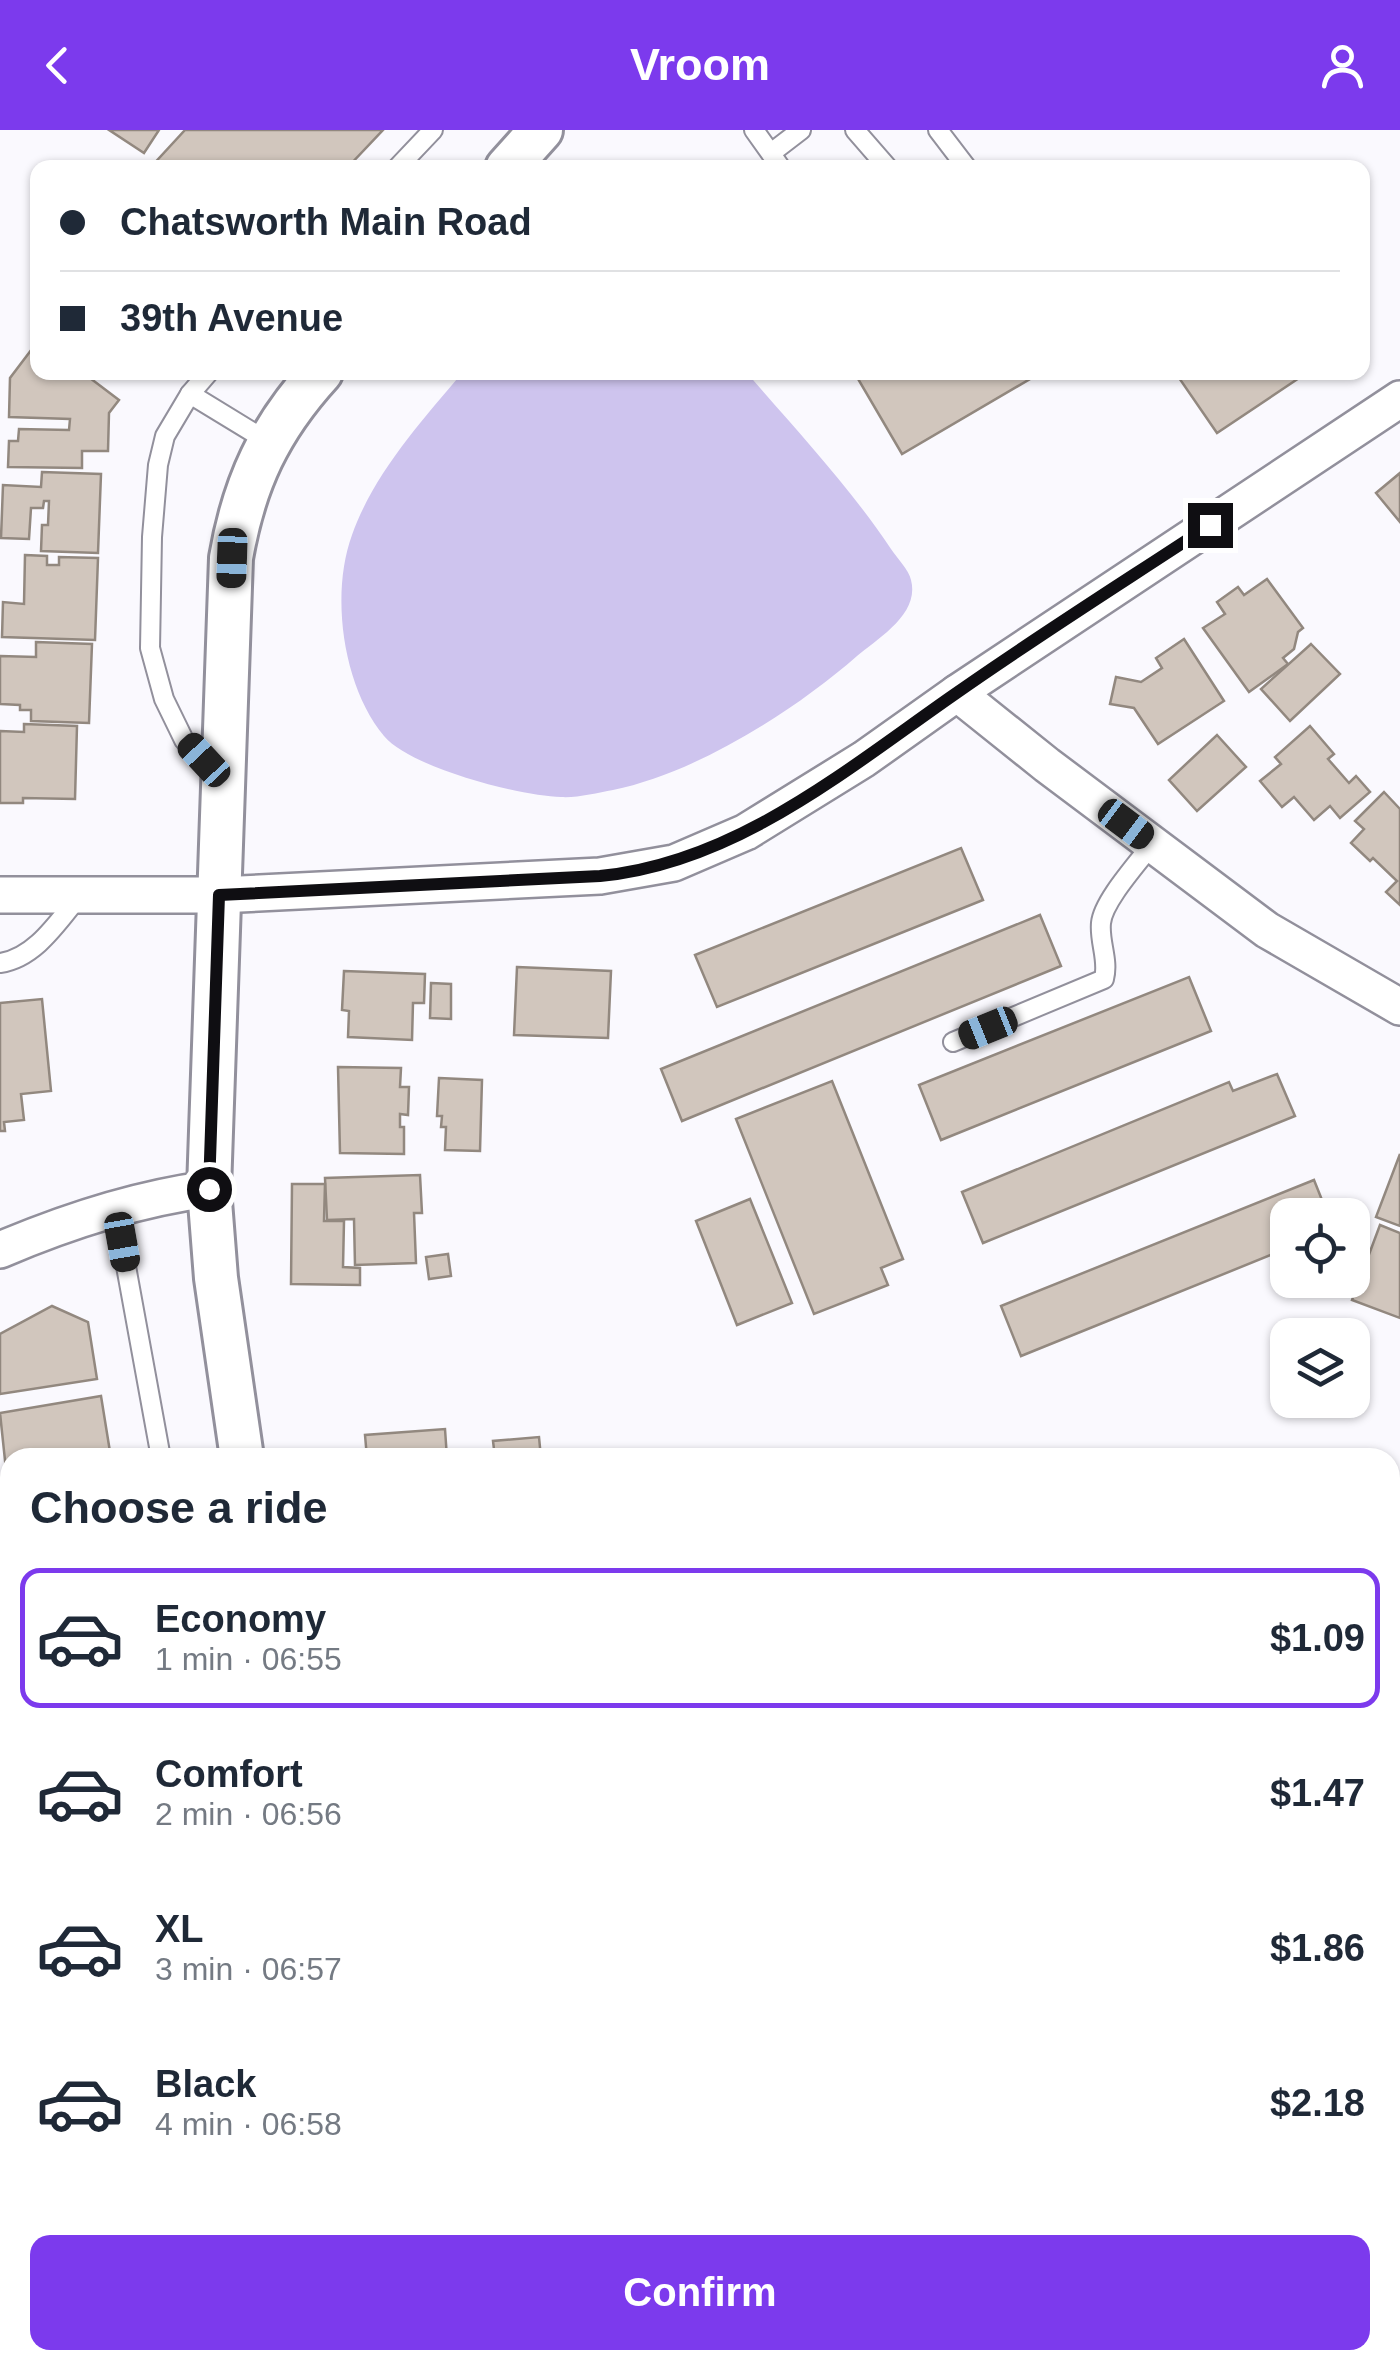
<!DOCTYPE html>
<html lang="en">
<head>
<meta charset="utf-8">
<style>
	body { margin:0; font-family:Arial,sans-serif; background:#f6f6f7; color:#1f2937; height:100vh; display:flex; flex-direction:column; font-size:38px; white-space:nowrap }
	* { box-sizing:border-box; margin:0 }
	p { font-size:32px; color:#747a83 }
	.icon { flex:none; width:55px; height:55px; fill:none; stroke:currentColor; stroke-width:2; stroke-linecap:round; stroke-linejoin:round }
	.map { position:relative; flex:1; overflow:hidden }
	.drawer { position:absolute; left:0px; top:1318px; width:1400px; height:922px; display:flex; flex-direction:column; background:#fff; border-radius:30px 30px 0 0; box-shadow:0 2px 8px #0004 }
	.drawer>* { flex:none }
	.hud { position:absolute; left:30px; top:30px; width:1340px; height:220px; border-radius:20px; box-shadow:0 2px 8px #0004; display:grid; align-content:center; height:220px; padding:0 30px; background:#fff }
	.buttons { position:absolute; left:1270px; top:1068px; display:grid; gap:20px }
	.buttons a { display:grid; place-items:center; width:100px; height:100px; border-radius:20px; background:#fff; box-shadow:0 2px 8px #0004; font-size:50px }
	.end { position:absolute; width:45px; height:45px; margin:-22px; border:12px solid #0f0e12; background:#fff; box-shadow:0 0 0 5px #fff }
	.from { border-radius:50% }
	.car { position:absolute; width:30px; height:60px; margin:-30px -15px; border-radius:12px; box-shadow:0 0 8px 2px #0007; background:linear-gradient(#222 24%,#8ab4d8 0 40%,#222 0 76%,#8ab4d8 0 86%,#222 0) }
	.hud b { display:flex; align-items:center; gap:35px; height:95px; font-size:38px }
	.hud b+b { border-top:2px solid #e0e1e3 }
	.hud i { width:25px; height:25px; background:#1f2937 }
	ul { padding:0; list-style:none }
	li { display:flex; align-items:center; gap:30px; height:140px; margin:0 20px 15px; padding:0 10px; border:5px solid transparent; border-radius:20px }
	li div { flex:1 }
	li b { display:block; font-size:38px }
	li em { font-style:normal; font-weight:800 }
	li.current { border-color:#7c3aed }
	li>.icon { width:90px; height:90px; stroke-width:1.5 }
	h2 { padding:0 30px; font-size:45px; line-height:120px }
	.button { display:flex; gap:20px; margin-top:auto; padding:20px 30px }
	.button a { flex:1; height:115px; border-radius:20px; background:#7c3aed; color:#fff; font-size:40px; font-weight:800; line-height:115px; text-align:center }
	header { display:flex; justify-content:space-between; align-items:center; height:130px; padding:0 30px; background:#7c3aed; color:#fff; font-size:45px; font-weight:800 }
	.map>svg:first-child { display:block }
</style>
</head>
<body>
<header><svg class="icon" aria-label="back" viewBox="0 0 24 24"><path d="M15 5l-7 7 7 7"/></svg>Vroom<svg class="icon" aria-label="person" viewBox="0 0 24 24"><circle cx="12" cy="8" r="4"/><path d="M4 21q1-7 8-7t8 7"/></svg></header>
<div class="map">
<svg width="1400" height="2239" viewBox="0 0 1400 2239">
	<rect width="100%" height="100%" fill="#faf9fe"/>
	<path fill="#cec4ee" d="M462,243H747C796,300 849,356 891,419C897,428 909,440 911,450C920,484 878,508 857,526C793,582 696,643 613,660C597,663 577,668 561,667C520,666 411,638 384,606C343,557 330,465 352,405C374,343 421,292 462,243Z"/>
	<g fill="#d1c6bd" stroke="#92887f" stroke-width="2.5">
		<polygon points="109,0 159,0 144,23"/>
		<polygon points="185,0 383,0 347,38 150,38"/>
		<polygon points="38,211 38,242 82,242 119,270 109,283 108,321 82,321 82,338 8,337 9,311 18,311 19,299 69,300 70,289 9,287 10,248"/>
		<polygon points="854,242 1042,242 902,324"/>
		<polygon points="1180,242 1308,242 1217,303 1177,245"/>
		<polygon points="42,342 101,344 98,423 41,421 42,395 48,395 49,371 44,371 43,378 31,378 29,409 1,408 3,355 41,357"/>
		<polygon points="1400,343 1400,392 1376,363"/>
		<polygon points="25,425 47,426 47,435 59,435 59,427 98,428 95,510 2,507 3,472 24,474"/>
		<polygon points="1267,449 1303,498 1298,502 1294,519 1283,528 1288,534 1249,562 1203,498 1225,484 1217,472 1238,457 1244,465"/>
		<polygon points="1184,509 1224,571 1158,614 1134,578 1110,574 1116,547 1141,552 1162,538 1156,528"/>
		<polygon points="36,512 92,514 89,593 31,591 31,580 20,580 20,575 0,574 0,526 36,527"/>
		<polygon points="1311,514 1340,544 1290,591 1261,559"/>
		<polygon points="24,594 77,596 75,669 23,668 23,673 0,673 0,601 24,602"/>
		<polygon points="1310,596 1334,624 1328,629 1349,653 1356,646 1370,662 1340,688 1330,676 1314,690 1294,667 1282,677 1260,651 1281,634 1275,627"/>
		<polygon points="1217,605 1246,637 1197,681 1169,650"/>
		<polygon points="1384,662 1400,679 1400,775 1386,762 1397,751 1373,728 1370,731 1351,713 1364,699 1355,691"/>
		<polygon points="961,718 983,770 717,877 695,825"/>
		<polygon points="1040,785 1061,836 682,991 661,939"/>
		<polygon points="517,837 611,841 608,908 514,905"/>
		<polygon points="344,841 425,844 424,873 413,873 412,910 348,907 349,881 342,880"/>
		<polygon points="1189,847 1211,901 941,1010 919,955"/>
		<polygon points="431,853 451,854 451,889 430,888"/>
		<polygon points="42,869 51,961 21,964 24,990 4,992 5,1001 0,1001 0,873"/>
		<polygon points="338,937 401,938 400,957 409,957 408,985 400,984 400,997 404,997 404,1024 340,1023"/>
		<polygon points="1277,944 1295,986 983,1113 962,1062 1229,952 1233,961"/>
		<polygon points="439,948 482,950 480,1021 445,1020 446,997 441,997 442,986 437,986"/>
		<polygon points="832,951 903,1129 881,1138 888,1155 814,1184 736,989"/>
		<polygon points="1400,1024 1400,1096 1376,1087"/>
		<polygon points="420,1045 422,1083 414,1083 416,1133 355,1135 354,1089 327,1090 325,1048"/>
		<polygon points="1314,1050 1328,1085 1288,1085 1288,1118 1021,1226 1001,1176"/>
		<polygon points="292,1054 325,1054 324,1091 344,1091 343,1137 360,1138 360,1155 291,1154"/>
		<polygon points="750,1069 792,1173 737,1195 696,1091"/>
		<polygon points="1380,1095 1400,1103 1400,1188 1352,1170"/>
		<polygon points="448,1124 451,1146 429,1149 426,1127"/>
		<polygon points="52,1176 88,1192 97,1249 0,1264 0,1204"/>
		<polygon points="101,1266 111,1328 10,1328 10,1339 6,1340 0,1283"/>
		<polygon points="445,1299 447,1328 367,1328 365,1305"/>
		<polygon points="539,1307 541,1328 495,1328 493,1311"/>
		<polygon points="10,1370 10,1453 5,1454 0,1427 0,1372"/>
		<polygon points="1390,1502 1400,1506 1400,1564 1390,1560"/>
		<polygon points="10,1539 10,1609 0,1611 0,1540"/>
		<polygon points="1390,1560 1400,1564 1400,1596 1390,1593"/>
		<polygon points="0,1802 10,1821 10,1895 0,1900"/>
		<polygon points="1397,1976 1400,1977 1400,2099 1390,2110 1390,1984"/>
		<polygon points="97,2230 161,2230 98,2239"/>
		<polygon points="548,2230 679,2230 678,2239 547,2239"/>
		<polygon points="958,2230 1011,2230 1004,2239 951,2239"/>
		<polygon points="1053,2230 1151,2230 1144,2239 1046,2239"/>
	</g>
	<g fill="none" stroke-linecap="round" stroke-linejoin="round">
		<g stroke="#92909c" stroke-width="22">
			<g id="service">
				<polyline points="754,0 781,38"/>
				<polyline points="855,0 888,38"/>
				<polyline points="938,0 967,38"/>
				<polyline points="771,23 801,0"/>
				<polyline points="397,38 433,0"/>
				<polyline points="209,242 190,264 165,306 158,335 152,407 150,518 164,569 184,610 219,647"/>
				<polyline points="190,264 267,311"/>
				<path d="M0,833C36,828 59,790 81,764"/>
				<path d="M953,912L1104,849C1109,830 1099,812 1101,793C1103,771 1138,733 1153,713"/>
				<polyline points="115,1076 161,1328"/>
			</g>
		</g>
		<g stroke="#92909c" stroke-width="40">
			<g id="minor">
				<polyline points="957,563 1047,635 1267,800 1400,877"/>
				<polyline points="0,765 219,765 600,746 674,733 746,702 864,629 957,563 1400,269"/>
				<path d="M0,1120C68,1091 135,1069 209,1059"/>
				<polyline points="0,2026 10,2021"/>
				<polyline points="1358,2230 1370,2239"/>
			</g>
		</g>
		<g stroke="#92909c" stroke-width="48">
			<g id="tertiary">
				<polyline points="507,38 541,0"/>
				<path d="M242,1328L216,1148L209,1059L231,428C244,353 269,299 321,242"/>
				<polyline points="405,2230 406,2239"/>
			</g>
		</g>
		<use href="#service" stroke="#fff" stroke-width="18"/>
		<use href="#minor" stroke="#fff" stroke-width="35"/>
		<use href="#tertiary" stroke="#fff" stroke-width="42"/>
	</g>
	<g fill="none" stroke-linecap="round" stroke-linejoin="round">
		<path stroke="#0f0e12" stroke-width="12" d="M209,1059L219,765L600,746C736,733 847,639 955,564C1039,505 1125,451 1210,395"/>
	</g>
</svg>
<div class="buttons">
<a><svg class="icon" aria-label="locate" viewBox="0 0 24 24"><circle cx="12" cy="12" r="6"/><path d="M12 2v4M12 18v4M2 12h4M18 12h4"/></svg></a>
<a><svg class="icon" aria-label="layers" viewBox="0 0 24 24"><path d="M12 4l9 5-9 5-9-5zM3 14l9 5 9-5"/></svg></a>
</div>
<i class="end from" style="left:209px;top:1059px"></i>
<i class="end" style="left:1210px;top:395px"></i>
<i class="car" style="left:232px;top:428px;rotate:182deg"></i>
<i class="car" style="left:204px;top:630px;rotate:317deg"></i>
<i class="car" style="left:1126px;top:694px;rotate:127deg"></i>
<i class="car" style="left:988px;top:898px;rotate:248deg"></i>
<i class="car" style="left:122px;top:1112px;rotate:170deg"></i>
<div class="hud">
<b><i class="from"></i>Chatsworth Main Road</b>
<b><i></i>39th Avenue</b>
</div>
<section class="drawer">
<h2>Choose a ride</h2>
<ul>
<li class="current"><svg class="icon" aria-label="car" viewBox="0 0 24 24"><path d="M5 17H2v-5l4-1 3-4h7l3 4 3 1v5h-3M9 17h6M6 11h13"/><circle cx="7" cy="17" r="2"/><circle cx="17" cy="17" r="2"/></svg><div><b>Economy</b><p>1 min · 06:55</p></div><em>$1.09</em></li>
<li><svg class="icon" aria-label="car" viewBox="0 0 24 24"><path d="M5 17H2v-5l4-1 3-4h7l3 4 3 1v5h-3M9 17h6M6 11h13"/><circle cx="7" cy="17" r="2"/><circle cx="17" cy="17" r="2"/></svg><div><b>Comfort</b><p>2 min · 06:56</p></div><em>$1.47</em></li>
<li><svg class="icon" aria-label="car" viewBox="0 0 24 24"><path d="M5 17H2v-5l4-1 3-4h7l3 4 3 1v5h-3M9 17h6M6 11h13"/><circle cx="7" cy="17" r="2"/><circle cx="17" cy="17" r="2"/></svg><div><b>XL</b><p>3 min · 06:57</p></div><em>$1.86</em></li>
<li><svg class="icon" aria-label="car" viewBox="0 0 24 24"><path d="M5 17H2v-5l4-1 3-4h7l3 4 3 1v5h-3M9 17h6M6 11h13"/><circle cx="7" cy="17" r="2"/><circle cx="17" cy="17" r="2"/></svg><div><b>Black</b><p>4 min · 06:58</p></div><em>$2.18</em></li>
</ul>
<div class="button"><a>Confirm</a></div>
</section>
</div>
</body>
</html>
